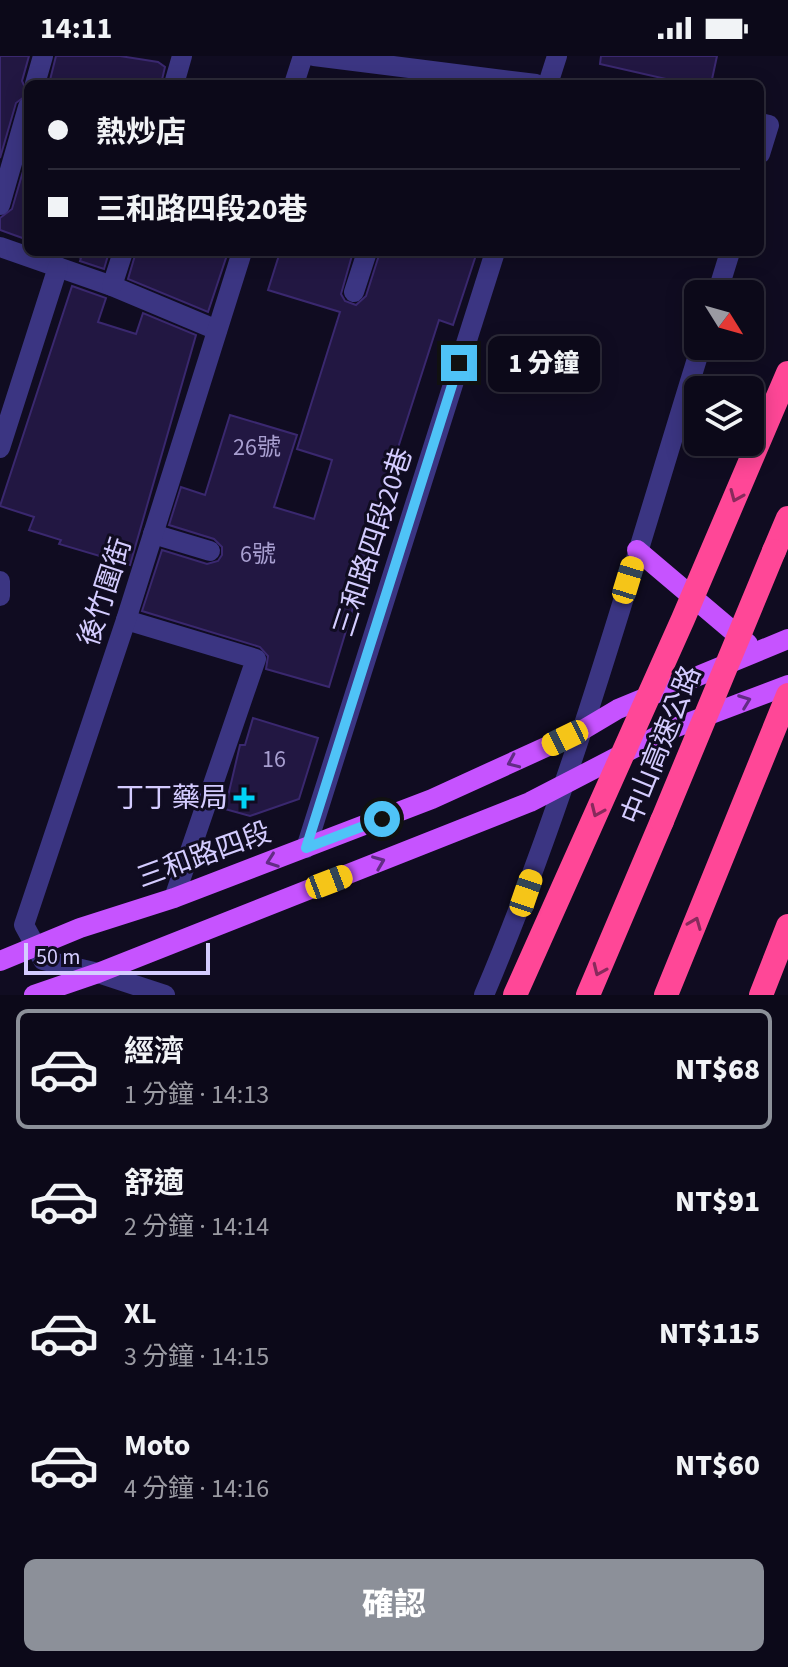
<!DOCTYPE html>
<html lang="zh-TW">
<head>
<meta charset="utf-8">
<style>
	body { margin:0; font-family:"Source Sans 3","Noto Sans TC",sans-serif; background:#151222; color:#f1f3f6; height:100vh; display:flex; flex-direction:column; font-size:30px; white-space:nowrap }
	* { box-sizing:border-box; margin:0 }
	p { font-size:26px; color:#9a9aa2 }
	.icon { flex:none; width:44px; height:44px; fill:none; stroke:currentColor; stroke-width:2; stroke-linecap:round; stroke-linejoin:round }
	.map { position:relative; height:939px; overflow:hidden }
	.side { display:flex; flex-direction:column; background:#0c0919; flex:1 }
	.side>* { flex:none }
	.guide { position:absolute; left:24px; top:24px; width:740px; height:176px; border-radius:12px; box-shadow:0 4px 20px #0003,0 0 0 2px #2c2a38; display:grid; align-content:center; height:176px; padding:0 24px; background:#0c0919 }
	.needle { width:52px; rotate:127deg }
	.fabs { position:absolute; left:684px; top:224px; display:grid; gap:16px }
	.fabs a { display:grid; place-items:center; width:80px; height:80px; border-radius:12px; background:#0c0919; box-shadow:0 4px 20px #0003,0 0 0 2px #2c2a38; font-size:40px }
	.scale { position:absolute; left:24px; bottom:20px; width:186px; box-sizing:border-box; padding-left:8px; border:4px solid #d4ccff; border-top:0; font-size:22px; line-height:28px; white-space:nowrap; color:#d4ccff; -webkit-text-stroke:6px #100c21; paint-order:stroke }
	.end { position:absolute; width:36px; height:36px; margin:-18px; border:10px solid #4fc3f7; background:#111; box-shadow:0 0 0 4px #111 }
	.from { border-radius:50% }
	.bubble { position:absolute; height:56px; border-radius:12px; background:#0c0919; box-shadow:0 4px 20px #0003,0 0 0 2px #2c2a38; font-size:26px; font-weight:800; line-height:56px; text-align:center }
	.car { position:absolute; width:24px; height:48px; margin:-24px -12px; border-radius:10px; box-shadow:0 0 6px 2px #0007; background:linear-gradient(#f5c518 24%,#345 0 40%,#f5c518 0 76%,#345 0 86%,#f5c518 0) }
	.guide b { display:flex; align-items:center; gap:28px; height:76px; font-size:30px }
	.guide b+b { border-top:2px solid #2c2a38 }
	.guide i { width:20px; height:20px; background:#f1f3f6 }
	ul { padding:14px 0 0; list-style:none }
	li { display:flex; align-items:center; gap:24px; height:120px; margin:0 16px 12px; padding:0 8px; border:4px solid transparent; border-radius:12px }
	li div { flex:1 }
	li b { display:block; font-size:30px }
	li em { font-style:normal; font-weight:800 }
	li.selected { border-color:#8c9099 }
	li>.icon { width:72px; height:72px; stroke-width:1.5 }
	.button { display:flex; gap:16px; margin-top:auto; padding:16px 24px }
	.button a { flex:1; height:92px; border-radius:12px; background:#8c9099; color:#fff; font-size:32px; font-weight:800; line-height:92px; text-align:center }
	.status { display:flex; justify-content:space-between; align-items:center; height:56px; padding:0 40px; background:#0c0919; direction:ltr }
	.status svg { height:22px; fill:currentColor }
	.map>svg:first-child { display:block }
</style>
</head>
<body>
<div class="status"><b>14:11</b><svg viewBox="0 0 49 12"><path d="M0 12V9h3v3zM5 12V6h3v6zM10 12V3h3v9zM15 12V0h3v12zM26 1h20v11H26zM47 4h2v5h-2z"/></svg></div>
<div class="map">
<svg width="788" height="939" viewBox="0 0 788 939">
	<rect width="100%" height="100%" fill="#100c21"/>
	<g fill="#221742" stroke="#3a286f" stroke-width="2">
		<polygon points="0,0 29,0 22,25 28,38 16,47 0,102"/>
		<polygon points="56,0 120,0 158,6 165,11 161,28 49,28"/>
		<polygon points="601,0 717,0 711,28 688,28 600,8"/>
		<polygon points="28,98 28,184 0,174 0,162 12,153"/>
		<polygon points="68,196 109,196 104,213 80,205 81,202"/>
		<polygon points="136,196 228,196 208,256 128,223"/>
		<polygon points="280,196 353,196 341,238 345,245 356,249 366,240 380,196 477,196 453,269 439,264 380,448 384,449 329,631 266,613 268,600 260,591 142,555 162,494 207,508 218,505 222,499 222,491 214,483 169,469 181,431 205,439 230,359 297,379 274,451 314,463 332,404 297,393 340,256 268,234"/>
		<polygon points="72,230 106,242 98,266 136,278 143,257 196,279 130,509 59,488 61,484 29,474 34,461 0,450"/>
		<polygon points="253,662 318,682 299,743 250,760 225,753 240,689 245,689"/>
	</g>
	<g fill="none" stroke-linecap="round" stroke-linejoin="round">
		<g stroke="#3b3582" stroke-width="20">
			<polyline points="314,0 536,28"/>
			<polyline points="35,28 43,0"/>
			<polyline points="174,28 182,0"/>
			<polyline points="294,28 303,0"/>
			<polyline points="548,28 557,0"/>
			<polyline points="760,67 769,69 760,98"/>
			<polyline points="0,149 28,51"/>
			<polyline points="0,191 112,230 217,274"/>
			<polyline points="112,230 123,196"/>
			<polyline points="354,236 367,196"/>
			<polyline points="717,238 730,196"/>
			<polyline points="0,392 58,211"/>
			<polyline points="153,478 210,495"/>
			<polyline points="0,525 0,540"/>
			<polyline points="126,564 256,603 174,842"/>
			<polyline points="306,792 495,196"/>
			<polyline points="165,939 98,917 43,904 24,869 126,564 242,196"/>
			<path d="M484,939C573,729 633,508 701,290"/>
		</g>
		<g stroke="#c653ff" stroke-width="20">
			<polyline points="637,494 748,588"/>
			<polyline points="0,905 80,872 174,842 432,743 581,675 618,653 788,583"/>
			<polyline points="34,939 98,917 530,746 669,674 788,629"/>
		</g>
		<g stroke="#ff4797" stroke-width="24">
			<polyline points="774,495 788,462"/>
			<polyline points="588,939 662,765"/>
			<polyline points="666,939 788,639"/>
			<polyline points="761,939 788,870"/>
		</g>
		<g stroke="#ff4797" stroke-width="24">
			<polyline points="662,765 774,495"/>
			<polyline points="515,939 683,563 788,317"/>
		</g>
	</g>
	<defs><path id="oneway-chevron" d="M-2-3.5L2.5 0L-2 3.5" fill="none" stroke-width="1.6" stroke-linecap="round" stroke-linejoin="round" transform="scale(2)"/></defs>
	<g stroke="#882a5c">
		<use href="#oneway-chevron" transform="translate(736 440) rotate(113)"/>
		<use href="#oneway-chevron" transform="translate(597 755) rotate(114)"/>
		<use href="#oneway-chevron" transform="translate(695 867) rotate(-68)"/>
		<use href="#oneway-chevron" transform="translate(599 914) rotate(114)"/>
	</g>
	<g stroke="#622c85">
		<use href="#oneway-chevron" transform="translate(745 645) rotate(-21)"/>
		<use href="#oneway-chevron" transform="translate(513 706) rotate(156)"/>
		<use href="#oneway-chevron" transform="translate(272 805) rotate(160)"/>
		<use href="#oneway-chevron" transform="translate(379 806) rotate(-22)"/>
	</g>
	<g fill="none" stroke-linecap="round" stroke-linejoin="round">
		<polyline stroke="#4fc3f7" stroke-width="10" points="382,763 306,792 459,307"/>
	</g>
	<path fill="#00d3f7" stroke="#100c21" stroke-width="3" d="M240 730h8v8h8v8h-8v8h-8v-8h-8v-8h8z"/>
	<g text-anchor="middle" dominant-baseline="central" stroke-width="6" stroke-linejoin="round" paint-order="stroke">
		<g font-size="24" fill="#a89fd0">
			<text x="257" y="391">26號</text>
			<text x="258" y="498">6號</text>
			<text x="274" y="703">16</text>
		</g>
		<g font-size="28" fill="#d4ccff" stroke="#100c21">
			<text transform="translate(373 486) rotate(-72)">三和路四段20巷</text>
			<text transform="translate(105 536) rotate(-72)">後竹圍街</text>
			<text transform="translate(661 689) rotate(-68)">中山高速公路</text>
			<text transform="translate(204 799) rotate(-20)">三和路四段</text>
		</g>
		<g font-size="28" fill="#d4ccff" stroke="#100c21" text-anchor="end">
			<text x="228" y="742">丁丁藥局</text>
		</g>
	</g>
</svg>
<div class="fabs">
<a><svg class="needle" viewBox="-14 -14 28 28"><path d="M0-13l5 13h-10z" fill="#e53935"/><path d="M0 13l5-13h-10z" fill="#9a9aa2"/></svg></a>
<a><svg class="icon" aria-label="layers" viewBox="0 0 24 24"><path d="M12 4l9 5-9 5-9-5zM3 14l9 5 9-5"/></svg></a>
</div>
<div class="scale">50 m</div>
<i class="end from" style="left:382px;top:763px"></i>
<i class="end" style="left:459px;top:307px"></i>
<div class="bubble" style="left:488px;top:280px;width:112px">1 分鐘</div>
<i class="car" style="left:628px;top:524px;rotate:17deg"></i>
<i class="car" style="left:565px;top:682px;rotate:244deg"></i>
<i class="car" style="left:329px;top:826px;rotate:69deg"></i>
<i class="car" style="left:526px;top:837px;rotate:19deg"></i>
<div class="guide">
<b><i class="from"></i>熱炒店</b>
<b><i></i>三和路四段20巷</b>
</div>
</div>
<section class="side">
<ul>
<li class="selected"><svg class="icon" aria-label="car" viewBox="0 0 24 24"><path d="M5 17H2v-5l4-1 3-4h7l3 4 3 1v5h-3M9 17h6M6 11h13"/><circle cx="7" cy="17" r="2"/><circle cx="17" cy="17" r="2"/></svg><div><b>經濟</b><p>1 分鐘 · 14:13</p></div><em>NT$68</em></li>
<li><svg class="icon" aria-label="car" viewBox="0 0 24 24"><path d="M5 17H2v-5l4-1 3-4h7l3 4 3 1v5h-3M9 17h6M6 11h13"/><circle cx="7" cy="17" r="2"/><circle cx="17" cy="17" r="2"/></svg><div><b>舒適</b><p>2 分鐘 · 14:14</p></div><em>NT$91</em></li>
<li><svg class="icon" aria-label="car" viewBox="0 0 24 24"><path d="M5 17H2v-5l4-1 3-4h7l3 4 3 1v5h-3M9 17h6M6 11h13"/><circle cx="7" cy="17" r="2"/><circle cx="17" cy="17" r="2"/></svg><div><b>XL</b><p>3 分鐘 · 14:15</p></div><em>NT$115</em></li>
<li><svg class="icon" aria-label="car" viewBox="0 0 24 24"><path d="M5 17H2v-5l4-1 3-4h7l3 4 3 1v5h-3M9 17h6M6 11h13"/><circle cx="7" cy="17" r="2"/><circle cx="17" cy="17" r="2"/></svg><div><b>Moto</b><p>4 分鐘 · 14:16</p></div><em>NT$60</em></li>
</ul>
<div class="button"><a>確認</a></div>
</section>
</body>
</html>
